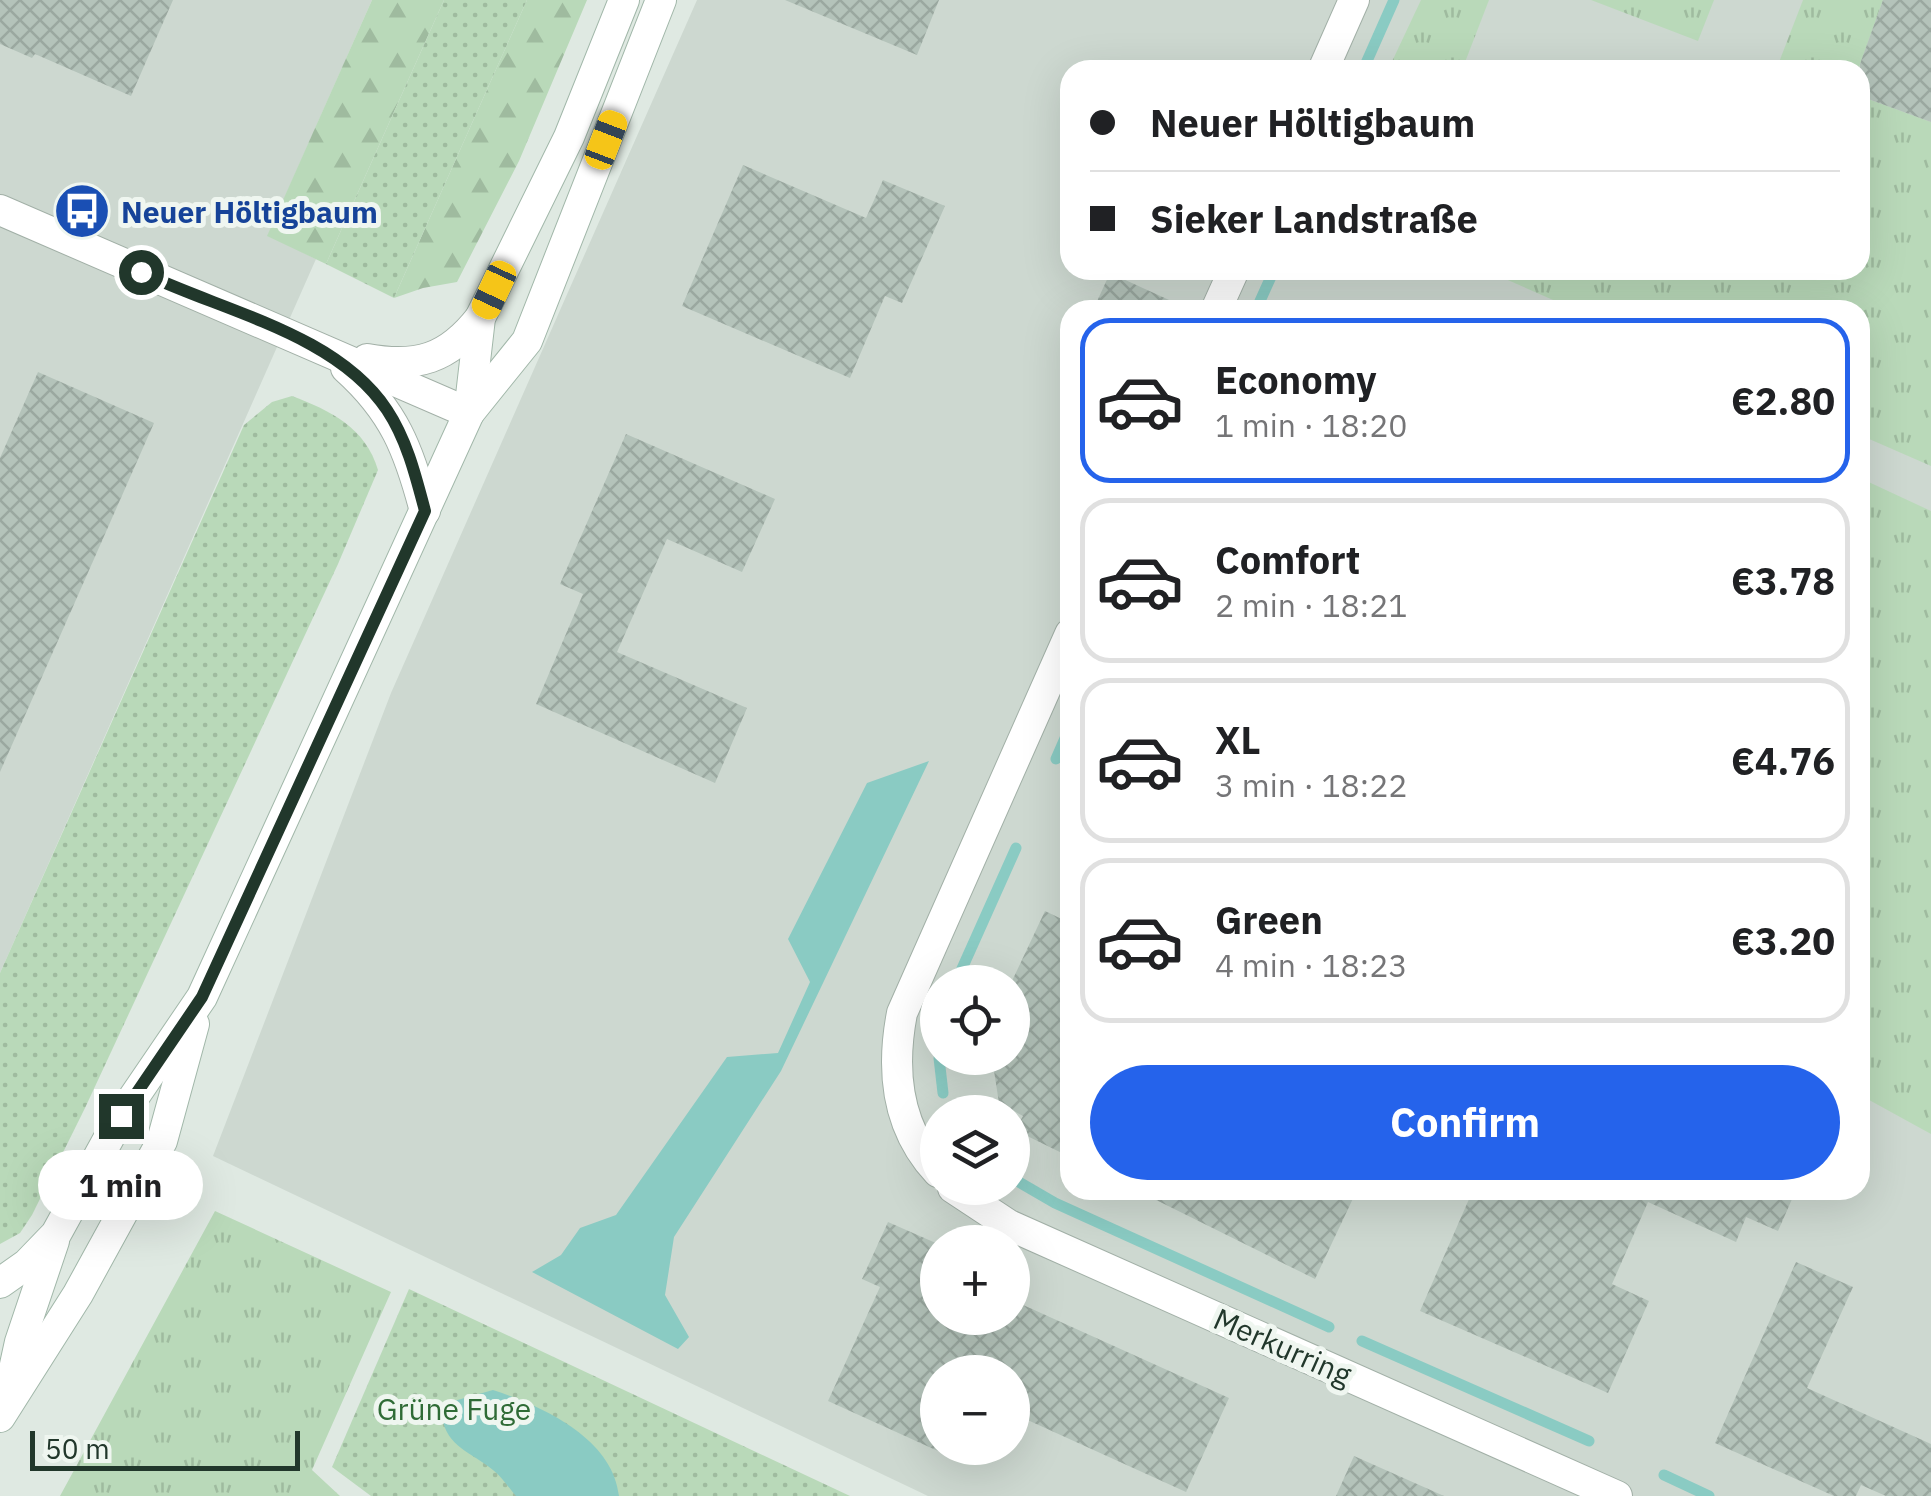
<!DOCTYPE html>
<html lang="en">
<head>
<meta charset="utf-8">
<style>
	body { margin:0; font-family:"IBM Plex Sans",sans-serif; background:#f6f6f6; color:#202124; height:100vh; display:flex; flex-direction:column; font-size:38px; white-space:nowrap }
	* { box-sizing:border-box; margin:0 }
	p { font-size:32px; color:#757577 }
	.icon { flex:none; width:55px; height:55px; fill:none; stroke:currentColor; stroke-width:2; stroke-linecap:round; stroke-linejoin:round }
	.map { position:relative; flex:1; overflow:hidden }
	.side { position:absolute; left:1060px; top:300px; width:810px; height:900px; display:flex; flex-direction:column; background:#fff; border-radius:30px; box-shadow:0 10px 40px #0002 }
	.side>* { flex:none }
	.banner { position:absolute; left:1060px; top:60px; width:810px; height:220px; border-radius:30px; box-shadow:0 10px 40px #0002; display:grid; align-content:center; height:220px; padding:0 30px; background:#fff }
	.buttons { position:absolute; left:920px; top:965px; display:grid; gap:20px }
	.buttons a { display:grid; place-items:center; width:110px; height:110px; border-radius:50%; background:#fff; box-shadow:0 10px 40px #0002; font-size:50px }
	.scale { position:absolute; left:30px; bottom:25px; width:270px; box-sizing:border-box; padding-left:10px; border:5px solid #21372b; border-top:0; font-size:28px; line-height:35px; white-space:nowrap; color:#21372b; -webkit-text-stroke:8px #eff6f0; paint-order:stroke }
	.end { position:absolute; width:45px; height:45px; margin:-22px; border:12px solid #21372b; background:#fff; box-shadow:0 0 0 5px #fff }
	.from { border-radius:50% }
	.bubble { position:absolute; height:70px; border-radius:35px; background:#fff; box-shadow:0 10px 40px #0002; font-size:32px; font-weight:700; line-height:70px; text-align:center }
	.car { position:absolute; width:30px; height:60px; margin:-30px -15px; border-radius:12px; box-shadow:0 0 8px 2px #0007; background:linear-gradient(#f5c518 24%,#345 0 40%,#f5c518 0 76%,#345 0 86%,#f5c518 0) }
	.banner b { display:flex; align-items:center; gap:35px; height:95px; font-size:38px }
	.banner b+b { border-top:2px solid #e0e0e0 }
	.banner i { width:25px; height:25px; background:#202124 }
	ul { padding:18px 0 0; list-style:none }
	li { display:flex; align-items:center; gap:30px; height:165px; margin:0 20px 15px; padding:0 10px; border:5px solid #e0e0e0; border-radius:30px }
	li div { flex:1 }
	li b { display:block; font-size:38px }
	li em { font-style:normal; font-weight:700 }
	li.on { border-color:#2563eb }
	li>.icon { width:90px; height:90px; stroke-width:1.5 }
	.button { display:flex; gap:20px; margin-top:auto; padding:20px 30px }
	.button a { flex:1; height:115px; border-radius:60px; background:#2563eb; color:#fff; font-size:40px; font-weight:700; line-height:115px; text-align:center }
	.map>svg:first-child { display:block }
</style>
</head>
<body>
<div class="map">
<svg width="1931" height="1496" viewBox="0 0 1931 1496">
	<defs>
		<pattern id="grass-tufts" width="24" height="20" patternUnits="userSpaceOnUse" patternTransform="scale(2.5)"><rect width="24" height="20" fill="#b9d9b9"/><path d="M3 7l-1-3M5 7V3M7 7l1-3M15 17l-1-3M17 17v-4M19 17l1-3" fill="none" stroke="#9fbb9f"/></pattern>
		<pattern id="forest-firs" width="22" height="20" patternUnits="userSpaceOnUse" patternTransform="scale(2.5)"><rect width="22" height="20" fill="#b9d9b9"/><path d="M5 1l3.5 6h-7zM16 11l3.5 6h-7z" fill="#9fbb9f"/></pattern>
		<pattern id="park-dots" width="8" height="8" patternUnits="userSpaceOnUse" patternTransform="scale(2.5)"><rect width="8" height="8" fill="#b9d9b9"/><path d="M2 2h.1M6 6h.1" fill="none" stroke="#9fbb9f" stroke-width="1.8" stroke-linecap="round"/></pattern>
		<pattern id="building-cross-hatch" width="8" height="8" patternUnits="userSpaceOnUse" patternTransform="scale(2.5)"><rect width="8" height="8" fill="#b4c3ba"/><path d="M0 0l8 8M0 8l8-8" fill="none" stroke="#9aa8a0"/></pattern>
	</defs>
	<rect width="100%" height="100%" fill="#dfe9e2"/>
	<g fill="#cdd8d0" fill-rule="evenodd">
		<polygon points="0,0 372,0 268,235 316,259 0,973"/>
		<path d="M697,0H1931V1496H928L213,1156L391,693ZM1070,70H1860V270H1070ZM1070,310H1860V1190H1070ZM938,982H1012V1058H938ZM938,1112H1012V1188H938ZM938,1242H1012V1318H938ZM938,1372H1012V1448H938Z"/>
	</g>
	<g fill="url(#grass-tufts)">
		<polygon points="1421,0 1489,0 1462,70 1388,70"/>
		<polygon points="1591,0 1714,0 1698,41"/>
		<polygon points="1803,0 1883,0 1858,70 1776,70"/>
		<polygon points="1860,96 1931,122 1931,466 1860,435 1860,310 1576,310 1485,270 1860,270"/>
		<polygon points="1860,478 1931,511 1931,1134 1860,1095"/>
		<polygon points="215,1211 391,1292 312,1470 340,1496 60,1496"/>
	</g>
	<g fill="url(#forest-firs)">
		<polygon points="372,0 444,0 326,264 267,236"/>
		<polygon points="527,0 587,0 519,161 457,282 423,288 394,298"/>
	</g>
	<g fill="url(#park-dots)">
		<polygon points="444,0 527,0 394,298 326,264"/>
		<path d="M292,396C331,411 365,427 378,470L338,564L85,1108L32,1215L20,1233L0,1244V973L244,425L272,402Z"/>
		<polygon points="409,1289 850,1496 371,1496 332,1467"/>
	</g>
	<g fill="#8acbc3">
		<polygon points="929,761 781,1071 674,1237 665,1295 689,1337 678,1349 532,1272 561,1255 580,1228 616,1215 727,1057 778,1053 810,982 788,939 867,783"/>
		<path d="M493,1390C542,1406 613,1438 619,1496H516C509,1488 502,1477 493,1470C471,1452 447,1447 442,1417L454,1401Z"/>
	</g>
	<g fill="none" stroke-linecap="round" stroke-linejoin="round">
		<g stroke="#8acbc3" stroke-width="11">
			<polyline points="1363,70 1394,0"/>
			<polyline points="1256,310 1274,270"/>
			<polyline points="1056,759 1070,727"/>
			<polyline points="956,982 1016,848"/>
			<polyline points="939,1058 943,1093"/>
			<polyline points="1012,1178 1055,1203 1329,1327"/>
			<polyline points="1362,1341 1589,1441"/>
			<polyline points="1664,1475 1709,1496"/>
		</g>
	</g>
	<g fill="url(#building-cross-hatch)">
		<polygon points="0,0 173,0 131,96 35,54 32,58 0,44"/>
		<polygon points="785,0 939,0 917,55"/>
		<polygon points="1883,0 1931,0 1931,122 1860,96 1860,64"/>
		<polygon points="743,165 866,218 883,180 945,206 902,303 885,296 850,378 682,306"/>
		<polygon points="1110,273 1191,310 1093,310"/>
		<polygon points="38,372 154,423 0,772 0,458"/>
		<polygon points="626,434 775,499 742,572 667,539 617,652 747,708 715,783 536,704 583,594 560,584"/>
		<polygon points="1045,911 1070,923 1070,1157 1015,1130 1023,1116 999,1103 992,1058 1012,1058 1012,981"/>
		<polygon points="1136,1190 1357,1190 1315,1279"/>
		<polygon points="1473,1190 1796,1190 1778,1231 1746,1217 1736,1242 1648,1202 1612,1284 1649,1301 1608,1393 1420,1311"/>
		<polygon points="888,1222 938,1244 938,1318 1012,1318 1012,1300 1229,1398 1186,1492 1012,1413 1012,1372 938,1372 938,1451 828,1401 880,1287 862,1279"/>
		<polygon points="1796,1262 1853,1287 1807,1388 1931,1444 1931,1496 1886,1496 1861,1485 1856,1496 1834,1496 1715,1443"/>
		<polygon points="1354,1456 1444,1496 1336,1496"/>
	</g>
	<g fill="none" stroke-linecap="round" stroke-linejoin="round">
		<g stroke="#a2b0a7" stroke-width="32">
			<g id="street">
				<polyline points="1323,70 1354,0"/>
				<polyline points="0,210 469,413"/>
				<polyline points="1216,310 1234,270"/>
				<path d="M367,359C417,368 448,359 480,318"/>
				<path d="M346,368C394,411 409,450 425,511"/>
				<path d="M938,1172C896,1127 891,1070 902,1013L1070,634"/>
				<polyline points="953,1188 1009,1225 1617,1496"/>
			</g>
		</g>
		<g stroke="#a1b7a9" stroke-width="32">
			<g id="secondary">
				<polyline points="469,413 480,318 569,137 624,0"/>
				<polyline points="0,1283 27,1264 56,1234 121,1116 202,997 469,413 527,341 661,0"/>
				<polyline points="11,1383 20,1342 54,1241"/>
				<polyline points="0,1417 78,1294 162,1141 194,1024"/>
			</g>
		</g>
		<use href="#street" stroke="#fff" stroke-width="30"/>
		<use href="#secondary" stroke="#fff" stroke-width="30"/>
	</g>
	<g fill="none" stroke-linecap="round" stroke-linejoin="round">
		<path stroke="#21372b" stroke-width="12" d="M121,1116L202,997L425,511C416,477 407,440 387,410C336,333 221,311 141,272"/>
	</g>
	<defs>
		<g id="bus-disc" transform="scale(2.875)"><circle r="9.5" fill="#1a4fb4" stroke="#eff6f0"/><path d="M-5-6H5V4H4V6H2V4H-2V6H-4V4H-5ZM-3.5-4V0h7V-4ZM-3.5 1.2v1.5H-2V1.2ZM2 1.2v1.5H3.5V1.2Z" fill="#fff"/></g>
	</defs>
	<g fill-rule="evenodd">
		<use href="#bus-disc" x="82" y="211"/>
	</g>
	<g text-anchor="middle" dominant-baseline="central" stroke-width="10" stroke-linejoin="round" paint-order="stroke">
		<g font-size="30" font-weight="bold" fill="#164399" stroke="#eff6f0" text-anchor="start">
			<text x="121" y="211">Neuer Höltigbaum</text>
		</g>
		<g font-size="30" fill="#21372b" stroke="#eff6f0">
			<text transform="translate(1283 1346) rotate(24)">Merkurring</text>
		</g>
		<g font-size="30" fill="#2f6b36" stroke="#eff6f0">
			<text x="454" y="1408">Grüne Fuge</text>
		</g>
	</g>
</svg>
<div class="buttons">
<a><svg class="icon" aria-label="locate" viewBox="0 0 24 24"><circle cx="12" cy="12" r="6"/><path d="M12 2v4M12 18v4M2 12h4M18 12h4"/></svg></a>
<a><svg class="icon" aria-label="layers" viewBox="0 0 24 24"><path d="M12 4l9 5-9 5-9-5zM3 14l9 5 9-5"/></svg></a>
<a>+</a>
<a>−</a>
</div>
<div class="scale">50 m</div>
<i class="end from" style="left:141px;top:272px"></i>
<i class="end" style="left:121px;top:1116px"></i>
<div class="bubble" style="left:38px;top:1150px;width:165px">1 min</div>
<i class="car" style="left:606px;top:140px;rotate:21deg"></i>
<i class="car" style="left:494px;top:290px;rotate:205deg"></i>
<div class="banner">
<b><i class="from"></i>Neuer Höltigbaum</b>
<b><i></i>Sieker Landstraße</b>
</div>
<section class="side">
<ul>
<li class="on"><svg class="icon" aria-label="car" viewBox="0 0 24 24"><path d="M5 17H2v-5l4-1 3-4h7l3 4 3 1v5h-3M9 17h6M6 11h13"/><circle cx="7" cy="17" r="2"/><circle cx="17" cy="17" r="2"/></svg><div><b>Economy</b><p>1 min · 18:20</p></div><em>€2.80</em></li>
<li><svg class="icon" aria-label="car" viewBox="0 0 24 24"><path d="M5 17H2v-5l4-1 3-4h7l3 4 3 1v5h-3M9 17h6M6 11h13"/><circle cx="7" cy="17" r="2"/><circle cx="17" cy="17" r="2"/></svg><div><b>Comfort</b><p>2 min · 18:21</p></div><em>€3.78</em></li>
<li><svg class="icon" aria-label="car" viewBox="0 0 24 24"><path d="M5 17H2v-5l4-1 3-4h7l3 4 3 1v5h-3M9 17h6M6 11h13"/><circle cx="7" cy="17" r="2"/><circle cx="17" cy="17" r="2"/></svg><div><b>XL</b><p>3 min · 18:22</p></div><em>€4.76</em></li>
<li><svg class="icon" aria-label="car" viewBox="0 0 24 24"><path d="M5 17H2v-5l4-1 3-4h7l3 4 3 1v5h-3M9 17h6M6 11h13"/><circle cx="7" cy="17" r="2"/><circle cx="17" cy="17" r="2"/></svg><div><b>Green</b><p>4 min · 18:23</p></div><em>€3.20</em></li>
</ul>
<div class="button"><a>Confirm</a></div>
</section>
</div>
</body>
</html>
